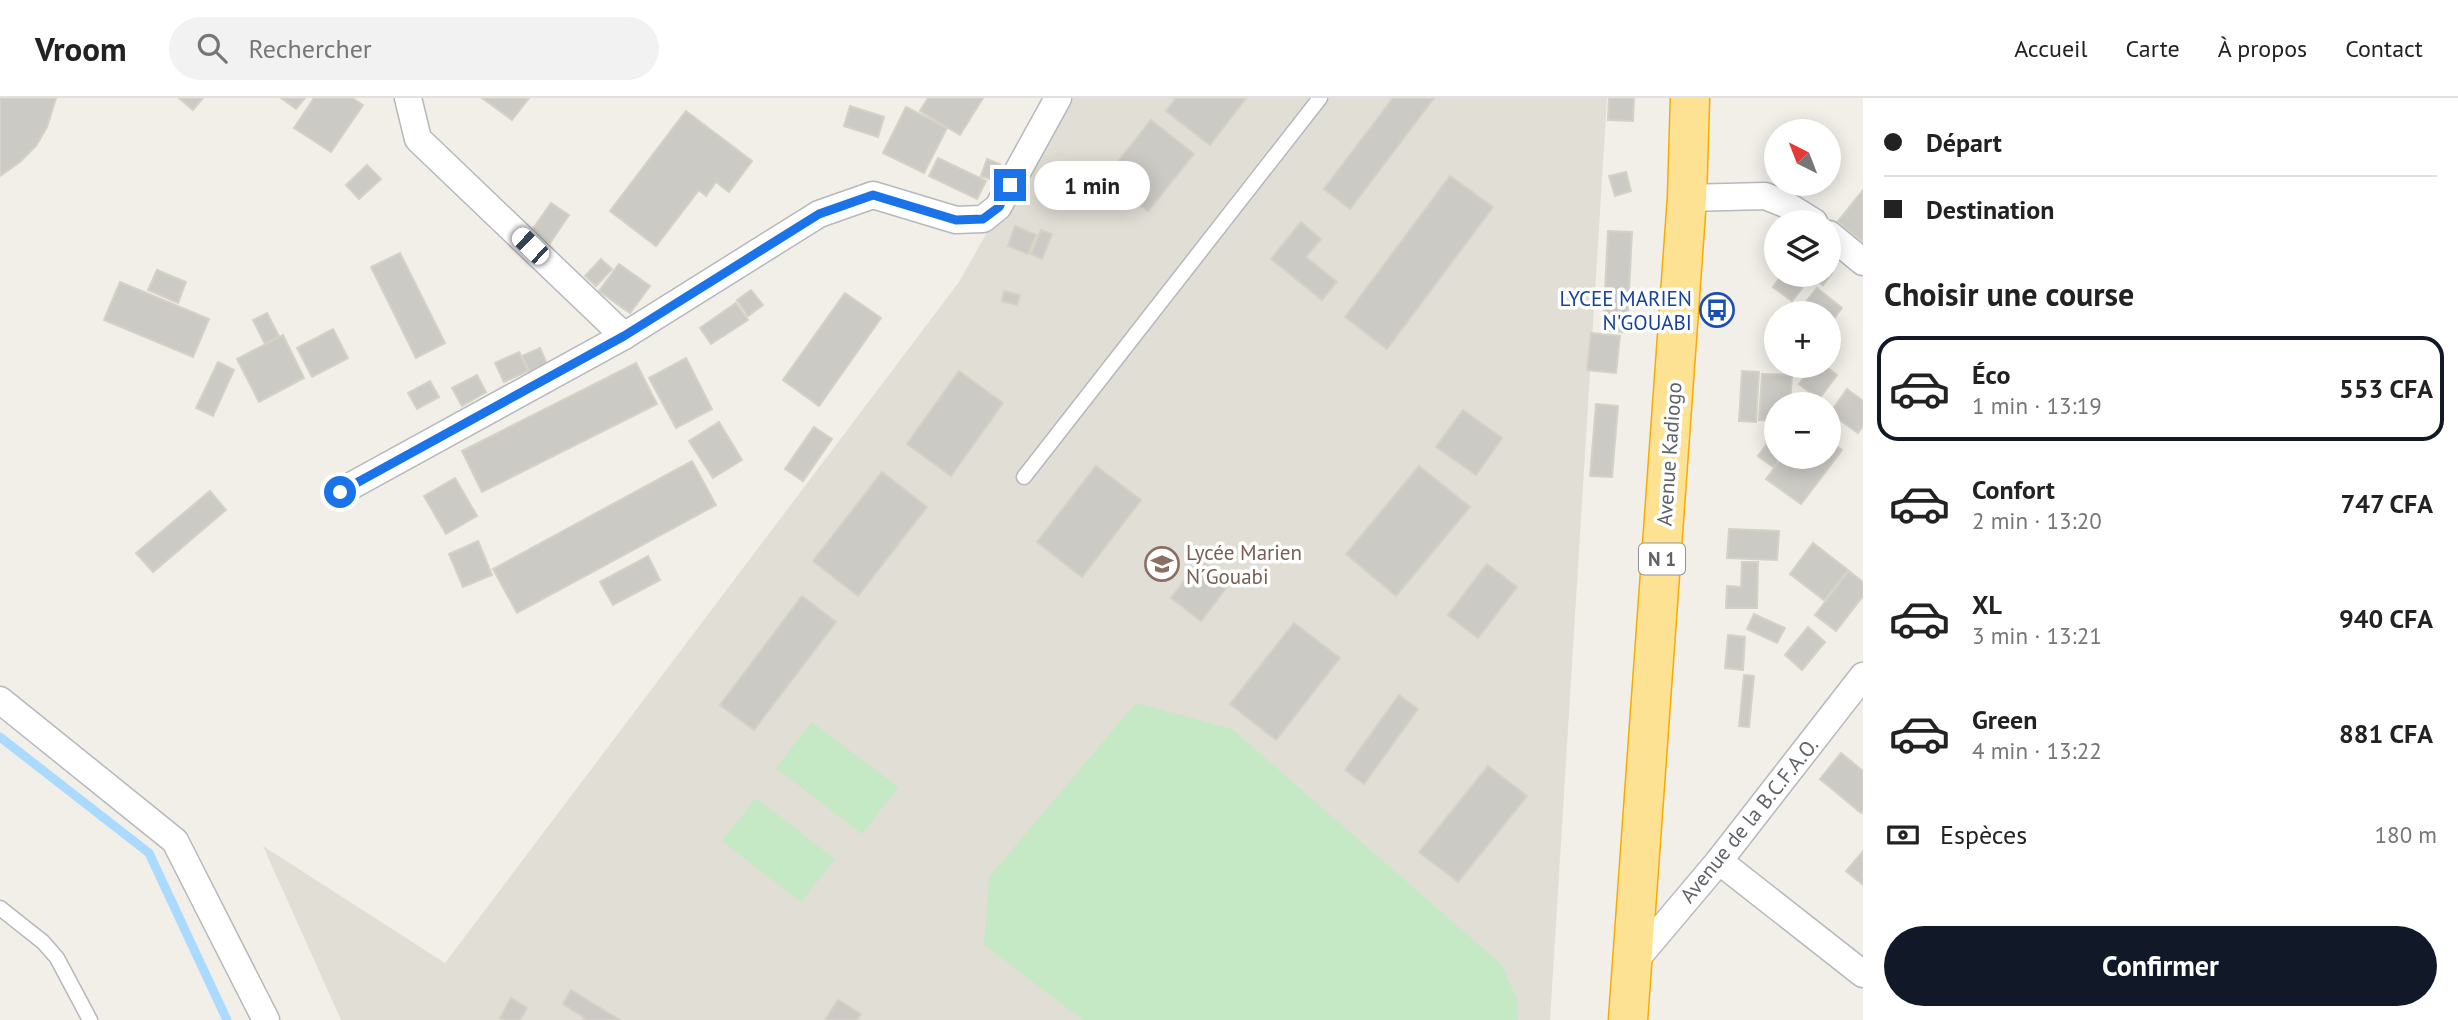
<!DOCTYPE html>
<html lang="fr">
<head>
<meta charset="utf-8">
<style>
	body { margin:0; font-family:"PT Sans",sans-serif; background:#f2f2f2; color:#222; height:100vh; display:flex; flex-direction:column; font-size:26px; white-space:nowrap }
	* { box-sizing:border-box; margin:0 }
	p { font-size:23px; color:#767676 }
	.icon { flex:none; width:38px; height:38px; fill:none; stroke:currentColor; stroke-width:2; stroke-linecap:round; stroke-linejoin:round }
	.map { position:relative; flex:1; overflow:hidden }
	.sheet { display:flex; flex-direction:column; background:#fff; width:595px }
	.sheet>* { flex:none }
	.hud { display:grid; align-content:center; height:154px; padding:0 21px; background:#fff }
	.needle { width:46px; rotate:318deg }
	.controls { position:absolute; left:1764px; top:21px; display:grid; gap:14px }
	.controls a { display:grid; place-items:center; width:77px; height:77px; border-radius:50%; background:#fff; box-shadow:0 4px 18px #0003; font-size:35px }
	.end { position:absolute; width:32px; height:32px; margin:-16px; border:9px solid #1a73e8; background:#fff; box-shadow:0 0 0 4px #fff }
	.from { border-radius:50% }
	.bubble { position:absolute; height:49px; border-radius:24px; background:#fff; box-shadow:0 4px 18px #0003; font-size:23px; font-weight:700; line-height:49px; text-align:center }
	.car { position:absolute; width:21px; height:42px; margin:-21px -10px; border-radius:9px; box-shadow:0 0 5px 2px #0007; background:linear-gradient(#fff 24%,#345 0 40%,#fff 0 76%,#345 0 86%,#fff 0) }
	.hud b { display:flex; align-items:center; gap:24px; height:66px; font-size:26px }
	.hud b+b { border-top:2px solid #e0e0e0 }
	.hud i { width:18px; height:18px; background:#222 }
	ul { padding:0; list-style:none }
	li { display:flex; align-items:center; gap:21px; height:105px; margin:0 14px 10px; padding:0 7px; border:4px solid transparent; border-radius:21px }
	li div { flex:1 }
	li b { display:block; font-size:26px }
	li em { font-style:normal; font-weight:700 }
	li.on { border-color:#111827 }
	li>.icon { width:63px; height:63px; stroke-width:1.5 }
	h2 { padding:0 21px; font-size:32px; line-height:84px }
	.pay { display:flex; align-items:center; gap:18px; height:77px; padding:0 21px; font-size:26px }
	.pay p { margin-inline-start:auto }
	.primary-button { display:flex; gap:14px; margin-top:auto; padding:14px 21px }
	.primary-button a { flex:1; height:80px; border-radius:42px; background:#111827; color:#fff; font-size:28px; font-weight:700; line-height:80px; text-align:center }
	header { display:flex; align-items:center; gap:42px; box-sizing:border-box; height:98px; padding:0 35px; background:#fff; border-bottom:2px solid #e0e0e0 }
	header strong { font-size:33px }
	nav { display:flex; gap:38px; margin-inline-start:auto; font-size:24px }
	.search { width:490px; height:63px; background:#f2f2f2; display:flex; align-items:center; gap:18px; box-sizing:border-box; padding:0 24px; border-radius:38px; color:#767676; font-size:26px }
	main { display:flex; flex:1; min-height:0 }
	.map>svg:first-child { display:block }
</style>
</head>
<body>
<header>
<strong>Vroom</strong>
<div class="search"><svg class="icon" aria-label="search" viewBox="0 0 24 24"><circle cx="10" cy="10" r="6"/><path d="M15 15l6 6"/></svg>Rechercher</div>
<nav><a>Accueil</a><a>Carte</a><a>À propos</a><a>Contact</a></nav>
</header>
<main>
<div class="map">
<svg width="1863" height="922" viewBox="0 0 1863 922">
	<rect width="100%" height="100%" fill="#f1efe8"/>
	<polygon fill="#e1ded6" points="1063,0 1607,0 1550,922 341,922 263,748 445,865 959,184"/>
	<g fill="#c5e8c5">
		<polygon points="1136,605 1232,631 1502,867 1517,902 1518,922 1083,922 984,847 989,779"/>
		<polygon points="812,624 898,689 862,736 776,670"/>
		<polygon points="756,700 835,761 801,804 722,743"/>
	</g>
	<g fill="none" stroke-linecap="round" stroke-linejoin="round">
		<polyline stroke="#aadaff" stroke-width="9" points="0,639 149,755 227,922"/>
	</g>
	<g fill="#cccac5" stroke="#d6d1c6" stroke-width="2">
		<polygon points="0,0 56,0 47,29 36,48 20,64 0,78"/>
		<polygon points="179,0 203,0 193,12"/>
		<polygon points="281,0 305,0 296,11"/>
		<polygon points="314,0 352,0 363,7 331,54 294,30"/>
		<polygon points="482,0 529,0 512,22"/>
		<polygon points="928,0 983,0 960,37 920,13"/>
		<polygon points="1176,0 1246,0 1210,47 1166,13"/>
		<polygon points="1393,0 1434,0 1350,111 1324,91"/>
		<polygon points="1609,0 1634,0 1633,23 1608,22"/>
		<polygon points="850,8 884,19 878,39 844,28"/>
		<polygon points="906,9 947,30 924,75 883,55"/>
		<polygon points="686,13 752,63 729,94 716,84 706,98 699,92 656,148 610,113"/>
		<polygon points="1151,22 1194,56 1148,113 1105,80"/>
		<polygon points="938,60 986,83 977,101 929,78"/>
		<polygon points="987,61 1000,66 993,82 981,78"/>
		<polygon points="367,67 381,81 359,101 346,87"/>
		<polygon points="1626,74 1631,93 1615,98 1609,78"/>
		<polygon points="1450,78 1493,109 1387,251 1345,219"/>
		<polygon points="1863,92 1863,144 1838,123"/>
		<polygon points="551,105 569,117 550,145 532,132"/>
		<polygon points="1301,124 1321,141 1306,159 1337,184 1322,202 1271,161"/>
		<polygon points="1015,128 1036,137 1028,156 1008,148"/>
		<polygon points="1041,132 1052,136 1042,161 1031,156"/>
		<polygon points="1608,133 1632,134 1627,234 1603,233"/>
		<polygon points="400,155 445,245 416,260 371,169"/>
		<polygon points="601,161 612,171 596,188 585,178"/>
		<polygon points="619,166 650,188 630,215 599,193"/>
		<polygon points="157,172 186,184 178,205 148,192"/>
		<polygon points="1829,172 1832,175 1823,187 1810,177 1829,177"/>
		<polygon points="1782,177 1798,177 1807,184 1792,203 1773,189"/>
		<polygon points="120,184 209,221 193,259 104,222"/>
		<polygon points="1817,190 1842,210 1829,227 1829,215 1797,215"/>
		<polygon points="751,192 763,207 748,218 737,202"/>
		<polygon points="1004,193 1020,197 1017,207 1002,203"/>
		<polygon points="845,195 881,220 819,308 783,282"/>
		<polygon points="736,205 748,222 711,246 700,230"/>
		<polygon points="267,215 279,238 265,246 253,222"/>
		<polygon points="333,231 348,260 312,279 297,250"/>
		<polygon points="1591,235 1620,238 1616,275 1587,272"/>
		<polygon points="283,237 304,280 259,304 237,261"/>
		<polygon points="540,250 547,266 530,274 522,258"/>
		<polygon points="519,254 528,273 504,284 495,265"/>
		<polygon points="686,260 712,311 676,330 649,280"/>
		<polygon points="218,264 234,272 213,318 196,310"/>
		<polygon points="636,265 657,306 482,394 462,353"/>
		<polygon points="1813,268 1825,268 1837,277 1819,301 1799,286"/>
		<polygon points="959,273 1003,305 951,378 907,346"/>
		<polygon points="1742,273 1759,274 1756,324 1739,323"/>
		<polygon points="1762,276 1792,277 1790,306 1776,306 1776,323 1759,322"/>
		<polygon points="477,277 486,294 462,308 452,290"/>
		<polygon points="430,283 439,299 417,311 408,295"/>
		<polygon points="1847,291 1863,303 1863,328 1858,335 1830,315"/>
		<polygon points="1596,306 1618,308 1612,379 1590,378"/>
		<polygon points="1463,312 1502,340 1476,377 1436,349"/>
		<polygon points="719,324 742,362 713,380 689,343"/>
		<polygon points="814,329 832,341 803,383 785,371"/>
		<polygon points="1776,333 1776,359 1781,359 1773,369 1758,358"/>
		<polygon points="1829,342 1842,352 1801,406 1766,381 1783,359 1829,359"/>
		<polygon points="692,363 716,407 517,515 493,471"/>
		<polygon points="1096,368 1141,402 1082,479 1037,444"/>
		<polygon points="1419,368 1470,409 1396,498 1346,456"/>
		<polygon points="882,374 927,409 858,498 813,463"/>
		<polygon points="455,380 477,418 446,436 424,398"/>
		<polygon points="210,393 226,412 153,474 136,455"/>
		<polygon points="1729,431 1779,433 1777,462 1727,460"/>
		<polygon points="478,443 492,477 463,489 449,456"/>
		<polygon points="1813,445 1848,472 1824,502 1790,476"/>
		<polygon points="648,458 660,482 613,507 600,484"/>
		<polygon points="1200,462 1230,485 1201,523 1171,500"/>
		<polygon points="1742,464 1758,464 1757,510 1726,510 1727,488 1741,489"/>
		<polygon points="1487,466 1517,489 1478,540 1448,517"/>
		<polygon points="1849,473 1863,484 1863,498 1836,533 1815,517"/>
		<polygon points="802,498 836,524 754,632 720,607"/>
		<polygon points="1754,516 1785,530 1777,545 1747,531"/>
		<polygon points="1294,525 1340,560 1276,642 1230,606"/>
		<polygon points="1808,529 1825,544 1802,572 1785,557"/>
		<polygon points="1728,537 1745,539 1743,572 1725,570"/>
		<polygon points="1744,577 1754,578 1749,629 1739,628"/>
		<polygon points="1399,597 1418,611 1364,686 1345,672"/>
		<polygon points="1841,655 1863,673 1863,712 1861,715 1820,681"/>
		<polygon points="1488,668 1527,698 1458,784 1419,754"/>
		<polygon points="1863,753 1863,787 1846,773"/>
		<polygon points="571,892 620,922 583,922 585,920 563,906"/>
		<polygon points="511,900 527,910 520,922 504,922 500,920"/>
		<polygon points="838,902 861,916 857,922 825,922"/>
	</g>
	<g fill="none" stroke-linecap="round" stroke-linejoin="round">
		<g stroke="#b5b8bc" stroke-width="17">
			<g id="lane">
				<polyline points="1024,379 1320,0"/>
				<polyline points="0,810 43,844 57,860 90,922"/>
			</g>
		</g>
		<g stroke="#b5b8bc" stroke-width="29">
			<g id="street">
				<polyline points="408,0 418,41 624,238"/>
				<polyline points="1687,100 1765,98 1785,106 1814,124"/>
				<polyline points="1829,136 1863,164"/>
				<polyline points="340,394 624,238 819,116 873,97 956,122 983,121 998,109 1058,0"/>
				<polyline points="0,602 175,743 266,922"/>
				<polyline points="1719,763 1863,876"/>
				<polyline points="1633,865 1719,763 1863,578"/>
			</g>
		</g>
		<g stroke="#f9ab00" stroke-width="41">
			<polyline id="highway" points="1628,922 1687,100 1690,0"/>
		</g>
		<use href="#lane" stroke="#fff" stroke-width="14"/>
		<use href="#street" stroke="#fff" stroke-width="26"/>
		<use href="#highway" stroke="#fde293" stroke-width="38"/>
	</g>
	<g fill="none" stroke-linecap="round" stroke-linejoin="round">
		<polyline stroke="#1a73e8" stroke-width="9" points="340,394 624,238 819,116 873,97 956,122 983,121 999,109 1010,87"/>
	</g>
	<defs>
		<g id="bus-ring" transform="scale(1.75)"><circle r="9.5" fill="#fff" stroke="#1a4fb4" stroke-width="1.5"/><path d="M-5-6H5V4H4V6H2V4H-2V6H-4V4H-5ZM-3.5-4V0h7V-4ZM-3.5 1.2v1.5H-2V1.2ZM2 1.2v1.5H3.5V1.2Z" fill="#1a4fb4"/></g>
		<g id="school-ring" transform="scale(1.75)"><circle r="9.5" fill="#fff" stroke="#8d6e63" stroke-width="1.5"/><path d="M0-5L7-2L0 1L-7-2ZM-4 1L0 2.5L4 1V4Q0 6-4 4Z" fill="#8d6e63"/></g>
	</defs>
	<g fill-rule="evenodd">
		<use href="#bus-ring" x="1717" y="212"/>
		<use href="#school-ring" x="1162" y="466"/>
	</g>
	<g text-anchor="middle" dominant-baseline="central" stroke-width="7" stroke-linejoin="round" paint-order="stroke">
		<rect fill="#fff" stroke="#8f9295" stroke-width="2" x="1639" y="445.5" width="46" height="31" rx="5"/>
		<g font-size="19" font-weight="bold" fill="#5f6368">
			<text x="1662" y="461">N 1</text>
		</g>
		<g font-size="21" fill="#164399" stroke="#fff" text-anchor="end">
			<text x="1692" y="200">LYCEE MARIEN<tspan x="1692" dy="24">N'GOUABI</tspan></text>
		</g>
		<g font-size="21" fill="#5f6368" stroke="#fff">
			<text transform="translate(1669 356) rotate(-86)">Avenue Kadiogo</text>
			<text transform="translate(1749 722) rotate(-51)">Avenue de la B.C.F.A.O.</text>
		</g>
		<g font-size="21" fill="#785e54" stroke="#fff" text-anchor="start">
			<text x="1186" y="454">Lycée Marien<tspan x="1186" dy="24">N´Gouabi</tspan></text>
		</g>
	</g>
</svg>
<div class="controls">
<a><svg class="needle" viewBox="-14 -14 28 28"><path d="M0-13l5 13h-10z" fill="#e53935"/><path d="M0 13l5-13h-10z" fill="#767676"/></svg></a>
<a><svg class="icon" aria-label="layers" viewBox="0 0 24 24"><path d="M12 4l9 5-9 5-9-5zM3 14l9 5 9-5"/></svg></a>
<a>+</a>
<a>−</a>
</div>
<i class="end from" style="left:340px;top:394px"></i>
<i class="end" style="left:1010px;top:87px"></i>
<div class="bubble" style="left:1034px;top:63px;width:116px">1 min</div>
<i class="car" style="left:530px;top:148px;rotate:314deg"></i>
</div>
<section class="sheet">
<div class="hud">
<b><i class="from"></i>Départ</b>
<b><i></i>Destination</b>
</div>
<h2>Choisir une course</h2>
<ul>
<li class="on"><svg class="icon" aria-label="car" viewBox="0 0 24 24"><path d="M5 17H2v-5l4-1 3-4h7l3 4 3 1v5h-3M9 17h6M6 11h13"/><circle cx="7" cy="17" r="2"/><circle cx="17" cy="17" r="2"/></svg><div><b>Éco</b><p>1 min · 13:19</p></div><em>553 CFA</em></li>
<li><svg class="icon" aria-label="car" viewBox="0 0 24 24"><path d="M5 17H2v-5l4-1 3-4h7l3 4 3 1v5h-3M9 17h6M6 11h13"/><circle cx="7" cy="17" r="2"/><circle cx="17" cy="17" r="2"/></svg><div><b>Confort</b><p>2 min · 13:20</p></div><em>747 CFA</em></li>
<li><svg class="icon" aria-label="car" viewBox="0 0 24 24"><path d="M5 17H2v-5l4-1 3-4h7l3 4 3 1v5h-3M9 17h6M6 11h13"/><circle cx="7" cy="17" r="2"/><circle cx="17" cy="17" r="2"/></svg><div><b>XL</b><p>3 min · 13:21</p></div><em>940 CFA</em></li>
<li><svg class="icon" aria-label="car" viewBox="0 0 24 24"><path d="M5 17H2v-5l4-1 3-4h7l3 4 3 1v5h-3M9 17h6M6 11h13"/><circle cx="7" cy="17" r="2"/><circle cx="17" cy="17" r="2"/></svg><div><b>Green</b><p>4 min · 13:22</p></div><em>881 CFA</em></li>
</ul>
<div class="pay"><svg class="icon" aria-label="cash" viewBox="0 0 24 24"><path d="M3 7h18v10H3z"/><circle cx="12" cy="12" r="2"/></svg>Espèces<p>180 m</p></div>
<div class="primary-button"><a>Confirmer</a></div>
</section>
</main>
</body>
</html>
